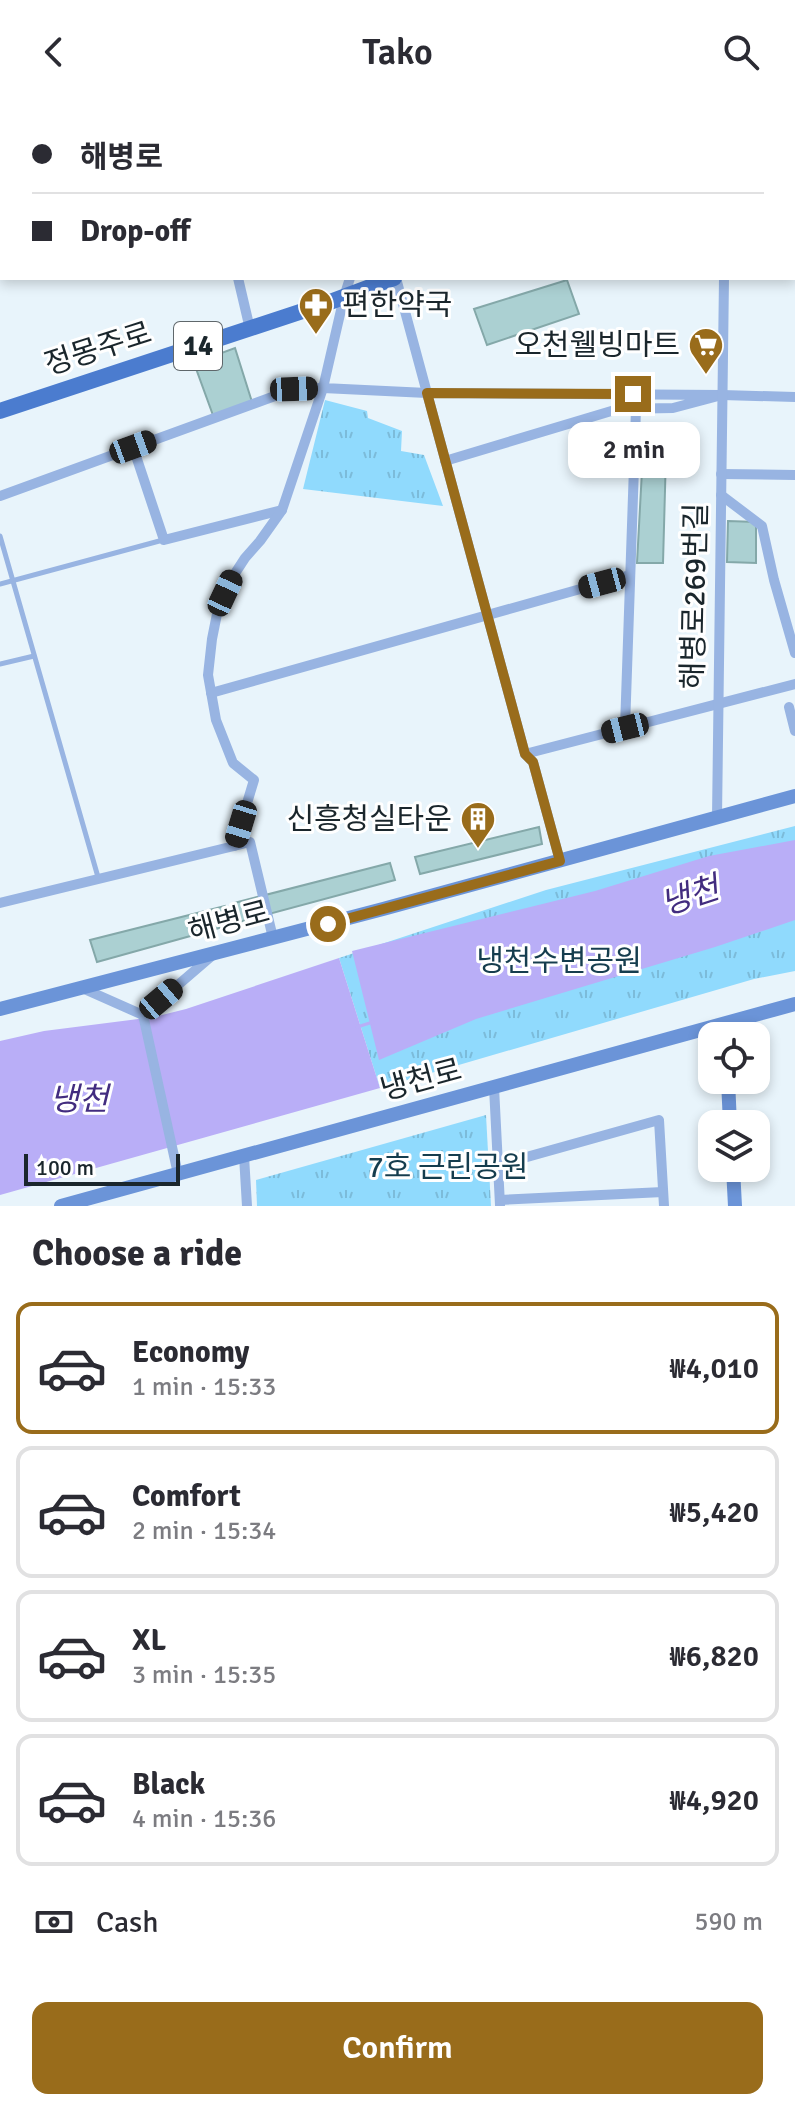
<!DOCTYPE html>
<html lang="en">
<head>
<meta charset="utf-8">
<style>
	body { margin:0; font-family:Signika,"Noto Sans KR",sans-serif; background:#f2f2f3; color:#2b2b33; height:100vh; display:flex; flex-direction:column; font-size:30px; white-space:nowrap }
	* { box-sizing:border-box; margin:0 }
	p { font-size:26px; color:#7c7c81 }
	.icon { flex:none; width:44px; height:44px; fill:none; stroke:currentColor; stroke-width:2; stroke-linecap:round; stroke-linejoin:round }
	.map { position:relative; height:1102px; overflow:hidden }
	.side { display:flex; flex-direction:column; background:#fff; flex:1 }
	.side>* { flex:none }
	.banner { position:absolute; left:0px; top:0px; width:796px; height:176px; box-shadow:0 4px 12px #0003; display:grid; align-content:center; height:176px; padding:0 32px; background:#fff }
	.buttons { position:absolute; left:698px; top:918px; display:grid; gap:16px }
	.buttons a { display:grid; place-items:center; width:72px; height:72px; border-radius:16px; background:#fff; box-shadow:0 4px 12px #0003; font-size:40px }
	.scale { position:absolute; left:24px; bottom:20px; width:156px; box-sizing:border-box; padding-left:8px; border:4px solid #1a262c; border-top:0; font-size:22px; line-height:28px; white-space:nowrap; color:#1a262c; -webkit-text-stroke:6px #fff; paint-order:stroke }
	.end { position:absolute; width:36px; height:36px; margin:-18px; border:10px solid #996c1b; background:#fff; box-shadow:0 0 0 4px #fff }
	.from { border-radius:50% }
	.bubble { position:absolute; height:56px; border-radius:16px; background:#fff; box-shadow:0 4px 12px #0003; font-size:26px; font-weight:600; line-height:56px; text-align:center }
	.car { position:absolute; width:24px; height:48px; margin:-24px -12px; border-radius:10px; box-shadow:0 0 6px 2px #0007; background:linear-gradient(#222 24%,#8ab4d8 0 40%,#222 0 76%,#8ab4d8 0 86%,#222 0) }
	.banner b { display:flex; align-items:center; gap:28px; height:76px; font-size:30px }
	.banner b+b { border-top:2px solid #e1e1e2 }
	.banner i { width:20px; height:20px; background:#2b2b33 }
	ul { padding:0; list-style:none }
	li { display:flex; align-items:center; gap:24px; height:132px; margin:0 16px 12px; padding:0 16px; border:4px solid #e1e1e2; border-radius:16px }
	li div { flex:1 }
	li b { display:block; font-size:30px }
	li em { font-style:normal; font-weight:600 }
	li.current { border-color:#996c1b }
	li>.icon { width:72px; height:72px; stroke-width:1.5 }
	h2 { padding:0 32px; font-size:36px; line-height:96px }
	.pay { display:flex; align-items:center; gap:20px; height:88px; padding:0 32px; font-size:30px }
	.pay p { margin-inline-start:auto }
	.button { display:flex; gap:16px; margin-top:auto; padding:16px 32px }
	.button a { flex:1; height:92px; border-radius:16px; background:#996c1b; color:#fff; font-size:32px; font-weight:600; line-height:92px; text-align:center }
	header { display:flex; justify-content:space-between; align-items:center; height:104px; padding:0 32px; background:#fff; font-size:36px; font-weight:600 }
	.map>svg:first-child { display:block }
</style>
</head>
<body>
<header><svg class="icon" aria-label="back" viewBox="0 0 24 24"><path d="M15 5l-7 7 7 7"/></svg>Tako<svg class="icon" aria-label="search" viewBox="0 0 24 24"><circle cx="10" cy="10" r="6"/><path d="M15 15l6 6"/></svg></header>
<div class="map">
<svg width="795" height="1102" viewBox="0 0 795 1102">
	<defs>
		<pattern id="park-tufts" width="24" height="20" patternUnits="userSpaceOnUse" patternTransform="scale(2)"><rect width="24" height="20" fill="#90dafd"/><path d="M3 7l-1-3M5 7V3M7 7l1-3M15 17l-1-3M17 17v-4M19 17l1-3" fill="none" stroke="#7cbbd9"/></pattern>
	</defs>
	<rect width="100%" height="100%" fill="#e8f4fb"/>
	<g fill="url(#park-tufts)">
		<polygon points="325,296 367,307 368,314 402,327 401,347 424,351 443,402 303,385"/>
		<polygon points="795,722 795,867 754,875 380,984 339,854 546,786"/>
		<polygon points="486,1011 491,1102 257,1102 256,1076"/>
	</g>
	<g fill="#b9aef7">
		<polygon points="795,736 795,816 715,843 476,915 379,956 352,847 595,787 709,752"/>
		<polygon points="339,854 380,984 0,1091 0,937 44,927 154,913 186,905"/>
	</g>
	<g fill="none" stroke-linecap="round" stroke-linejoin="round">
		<polyline stroke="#b9aef7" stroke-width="3" points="357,923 373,918"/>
	</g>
	<g fill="#abd0d2" stroke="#84a8a9" stroke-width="2">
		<polygon points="567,176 579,210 487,241 474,205"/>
		<polygon points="235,244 252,298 214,314 194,259"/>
		<polygon points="643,348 666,350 663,459 637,459"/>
		<polygon points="728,417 756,418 756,459 727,458"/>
		<polygon points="539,723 542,740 420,770 415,753"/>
		<polygon points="390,759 395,776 239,818 234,799"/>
		<polygon points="225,802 230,821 97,858 90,836"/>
	</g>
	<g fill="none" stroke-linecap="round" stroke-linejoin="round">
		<g stroke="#98b4e2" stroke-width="5">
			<polyline points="552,2 588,0"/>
			<polyline points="730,2 730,0"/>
			<polyline points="0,432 98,773"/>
			<polyline points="0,480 163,436"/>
			<polyline points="0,560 34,552"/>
		</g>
		<g stroke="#98b4e2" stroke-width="10">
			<polyline points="0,2 17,2"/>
			<polyline points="221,2 221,0"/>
			<polyline points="453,2 454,0"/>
			<polyline points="0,12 2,9"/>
			<polyline points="238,174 250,225"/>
			<polyline points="350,174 344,193 323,284 427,289 525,650 795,580"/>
			<polyline points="396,174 427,289 722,291 673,304 618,305 445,357"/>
			<polyline points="722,291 795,293"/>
			<polyline points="133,343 164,436 282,406"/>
			<polyline points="721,370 795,371"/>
			<polyline points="721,391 762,422 774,476 795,549"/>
			<polyline points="0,392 294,285 323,284 282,406 260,437 245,454 232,474 218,505 212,535 208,571 216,616 233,659 254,676 234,742 0,799"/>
			<polyline points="211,589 630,471"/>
			<polyline points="789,603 795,627"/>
			<polyline points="625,624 636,305"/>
			<polyline points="525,650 533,658 560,757"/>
			<polyline points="717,714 724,174"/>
			<polyline points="234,742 250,738 273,834"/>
			<polyline points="82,884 143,911"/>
			<polyline points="143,911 178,1070"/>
			<polyline points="143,911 214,850"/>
			<polyline points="494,983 500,1101"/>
			<polyline points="244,1052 247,1102"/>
			<polyline points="498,1061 659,1016 664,1102"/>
			<polyline points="500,1096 663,1088"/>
		</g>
		<g stroke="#6b94d8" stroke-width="14">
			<polyline points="0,905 383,805 795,692"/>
			<polyline points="728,976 730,1020"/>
			<polyline points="733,1064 735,1102"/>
			<polyline points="61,1102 795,900"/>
		</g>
		<g stroke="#4b7ccf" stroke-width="16">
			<polyline points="794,37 795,37"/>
			<polyline points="0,307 330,198 394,174"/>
		</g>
	</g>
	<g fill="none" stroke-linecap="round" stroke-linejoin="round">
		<polyline stroke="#996c1b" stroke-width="10" points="328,820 560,757 533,658 525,650 427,289 633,290"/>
	</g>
	<defs>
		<g id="pharmacy-pin" transform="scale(1.8)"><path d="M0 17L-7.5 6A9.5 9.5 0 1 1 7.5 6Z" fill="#996c1b" stroke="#fff"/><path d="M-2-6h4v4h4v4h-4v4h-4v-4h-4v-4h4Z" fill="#fff"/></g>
		<g id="supermarket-pin" transform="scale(1.8)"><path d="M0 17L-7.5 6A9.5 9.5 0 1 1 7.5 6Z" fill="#996c1b" stroke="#fff"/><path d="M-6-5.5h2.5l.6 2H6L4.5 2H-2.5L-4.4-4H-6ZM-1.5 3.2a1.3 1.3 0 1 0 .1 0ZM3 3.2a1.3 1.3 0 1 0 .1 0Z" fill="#fff"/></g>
		<g id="building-pin" transform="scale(1.8)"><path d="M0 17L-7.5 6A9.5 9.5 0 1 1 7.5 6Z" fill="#996c1b" stroke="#fff"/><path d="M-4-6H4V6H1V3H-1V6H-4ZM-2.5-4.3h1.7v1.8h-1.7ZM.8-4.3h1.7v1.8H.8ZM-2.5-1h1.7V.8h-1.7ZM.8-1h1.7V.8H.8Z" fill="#fff"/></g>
	</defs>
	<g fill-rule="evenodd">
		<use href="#pharmacy-pin" x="316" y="201"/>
		<use href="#supermarket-pin" x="706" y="241"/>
		<use href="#building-pin" x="478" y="715"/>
	</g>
	<g text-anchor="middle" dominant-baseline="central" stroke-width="6" stroke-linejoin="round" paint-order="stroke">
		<rect fill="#fff" stroke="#5f676b" stroke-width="2" x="174" y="218" width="48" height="48" rx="6"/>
		<g font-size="28" font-weight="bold" fill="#1a262c">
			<text x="198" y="242">14</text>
		</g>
		<g font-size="30" fill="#1a262c" stroke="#fff" text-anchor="end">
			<text x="342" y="201" text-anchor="start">편한약국</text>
			<text x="680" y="241">오천웰빙마트</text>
			<text x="452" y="715">신흥청실타운</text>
		</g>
		<g font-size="30" fill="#1a262c" stroke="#fff">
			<text transform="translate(98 245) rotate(-18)">정몽주로</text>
			<text transform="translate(695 492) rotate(-89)">해병로269번길</text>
			<text transform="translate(229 818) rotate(-15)">해병로</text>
			<text transform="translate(421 976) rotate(-15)">냉천로</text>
		</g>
		<g font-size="30" fill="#153d4e" stroke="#fff">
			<text x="559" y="857">냉천수변공원</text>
			<text x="448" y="1063">7호 근린공원</text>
		</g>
		<g font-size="32" font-style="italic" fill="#422c7f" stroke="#fff">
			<text transform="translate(690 792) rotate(-18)">냉천</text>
			<text x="79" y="995">냉천</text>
		</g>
	</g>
</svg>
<div class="buttons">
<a><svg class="icon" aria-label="locate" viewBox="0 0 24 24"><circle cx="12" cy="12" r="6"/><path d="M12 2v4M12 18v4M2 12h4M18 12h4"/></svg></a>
<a><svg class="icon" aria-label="layers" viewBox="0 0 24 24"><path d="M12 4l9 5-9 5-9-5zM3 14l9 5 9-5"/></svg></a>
</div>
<div class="scale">100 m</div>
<i class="end from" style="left:328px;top:820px"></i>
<i class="end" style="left:633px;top:290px"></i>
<div class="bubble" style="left:568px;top:318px;width:132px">2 min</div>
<i class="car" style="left:294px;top:285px;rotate:88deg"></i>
<i class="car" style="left:133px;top:343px;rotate:70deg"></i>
<i class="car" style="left:602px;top:479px;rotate:255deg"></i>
<i class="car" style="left:225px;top:489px;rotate:25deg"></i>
<i class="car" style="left:625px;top:624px;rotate:256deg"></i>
<i class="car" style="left:241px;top:720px;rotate:197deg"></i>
<i class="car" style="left:161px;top:895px;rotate:50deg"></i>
<div class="banner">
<b><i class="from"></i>해병로</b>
<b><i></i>Drop-off</b>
</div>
</div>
<section class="side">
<h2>Choose a ride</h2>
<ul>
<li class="current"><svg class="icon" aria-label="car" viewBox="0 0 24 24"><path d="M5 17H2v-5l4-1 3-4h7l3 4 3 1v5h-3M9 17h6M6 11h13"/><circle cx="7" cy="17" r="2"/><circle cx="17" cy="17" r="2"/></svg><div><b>Economy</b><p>1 min · 15:33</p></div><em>₩4,010</em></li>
<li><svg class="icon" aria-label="car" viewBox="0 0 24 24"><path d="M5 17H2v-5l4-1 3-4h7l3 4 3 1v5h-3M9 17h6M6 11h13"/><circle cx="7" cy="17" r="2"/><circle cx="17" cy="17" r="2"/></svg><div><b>Comfort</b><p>2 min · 15:34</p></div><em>₩5,420</em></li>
<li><svg class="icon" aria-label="car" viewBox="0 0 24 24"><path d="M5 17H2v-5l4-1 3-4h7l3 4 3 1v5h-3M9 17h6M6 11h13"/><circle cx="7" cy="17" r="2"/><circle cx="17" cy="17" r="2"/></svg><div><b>XL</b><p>3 min · 15:35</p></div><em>₩6,820</em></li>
<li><svg class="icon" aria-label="car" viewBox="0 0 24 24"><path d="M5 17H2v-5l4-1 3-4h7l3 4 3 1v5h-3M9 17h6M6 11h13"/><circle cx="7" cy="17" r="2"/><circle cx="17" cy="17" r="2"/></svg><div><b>Black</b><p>4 min · 15:36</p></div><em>₩4,920</em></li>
</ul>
<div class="pay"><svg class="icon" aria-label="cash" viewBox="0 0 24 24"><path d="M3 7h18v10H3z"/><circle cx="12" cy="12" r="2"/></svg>Cash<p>590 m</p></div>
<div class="button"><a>Confirm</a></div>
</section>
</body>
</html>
